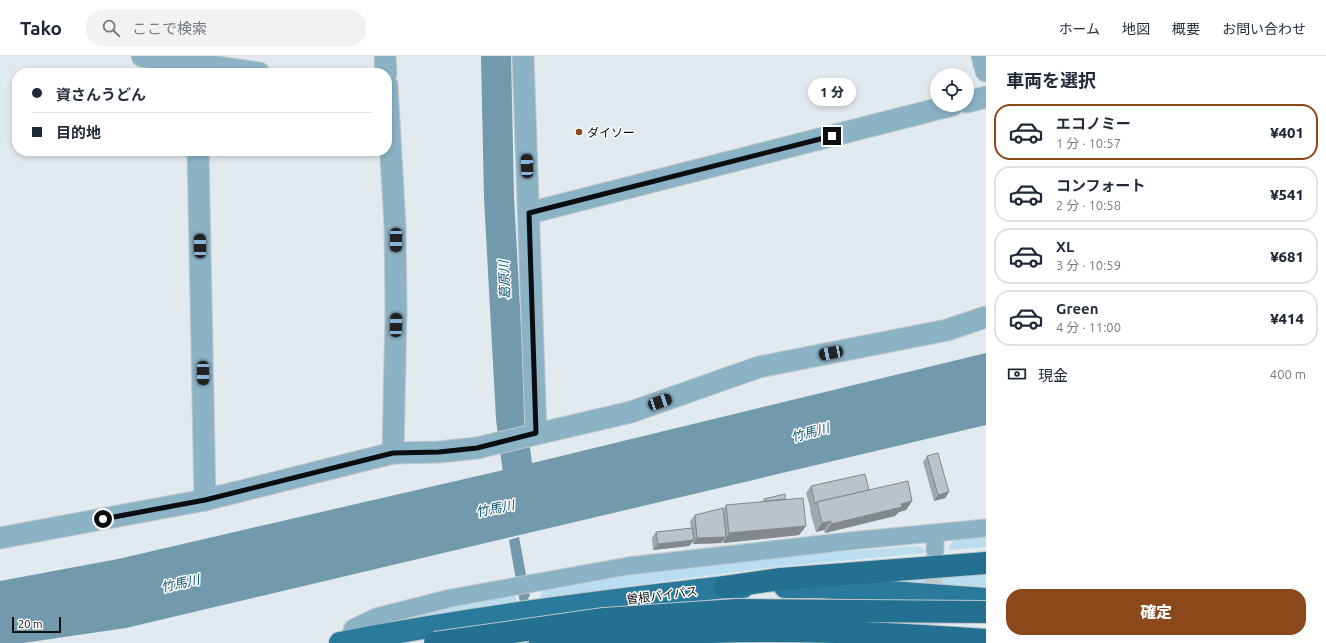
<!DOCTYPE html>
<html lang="ja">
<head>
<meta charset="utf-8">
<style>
	body { margin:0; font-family:Ubuntu,"Noto Sans JP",sans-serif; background:#f2f2f3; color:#1f2937; height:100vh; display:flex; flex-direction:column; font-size:15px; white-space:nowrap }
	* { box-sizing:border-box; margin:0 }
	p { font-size:13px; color:#747a83 }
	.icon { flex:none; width:22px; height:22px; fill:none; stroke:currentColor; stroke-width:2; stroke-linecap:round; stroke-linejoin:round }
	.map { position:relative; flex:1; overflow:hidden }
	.drawer { display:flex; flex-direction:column; background:#fff; width:340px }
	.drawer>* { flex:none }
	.banner { position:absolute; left:12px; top:12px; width:380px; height:88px; border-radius:16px; box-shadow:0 2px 6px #0003; display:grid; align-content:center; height:88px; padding:0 20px; background:#fff }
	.fabs { position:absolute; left:930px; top:12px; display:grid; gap:8px }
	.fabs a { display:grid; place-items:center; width:44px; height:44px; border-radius:50%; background:#fff; box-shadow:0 2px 6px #0003; font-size:20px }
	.scale { position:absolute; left:12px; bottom:10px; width:49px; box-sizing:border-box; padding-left:4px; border:2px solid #0b0e10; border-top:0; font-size:11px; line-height:14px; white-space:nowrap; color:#0b0e10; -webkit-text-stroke:3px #fff; paint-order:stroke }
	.end { position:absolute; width:18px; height:18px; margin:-9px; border:5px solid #0b0e10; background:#fff; box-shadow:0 0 0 2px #fff }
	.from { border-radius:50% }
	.bubble { position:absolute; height:28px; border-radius:14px; background:#fff; box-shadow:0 2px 6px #0003; font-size:13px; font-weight:800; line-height:28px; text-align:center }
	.car { position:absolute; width:12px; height:24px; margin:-12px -6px; border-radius:5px; box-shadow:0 0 3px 1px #0007; background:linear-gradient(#222 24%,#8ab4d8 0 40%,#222 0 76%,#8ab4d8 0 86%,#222 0) }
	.banner b { display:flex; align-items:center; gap:14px; height:38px; font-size:15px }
	.banner b+b { border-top:1px solid #e0e1e3 }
	.banner i { width:10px; height:10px; background:#1f2937 }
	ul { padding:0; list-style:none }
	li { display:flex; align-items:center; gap:12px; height:56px; margin:0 8px 6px; padding:0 12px; border:2px solid #e0e1e3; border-radius:16px }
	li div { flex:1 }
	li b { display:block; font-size:15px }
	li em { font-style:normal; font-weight:800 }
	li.active { border-color:#8b481b }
	li>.icon { width:36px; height:36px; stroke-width:1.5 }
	h2 { padding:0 20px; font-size:18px; line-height:48px }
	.pay { display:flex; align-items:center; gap:10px; height:44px; padding:0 20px; font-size:15px }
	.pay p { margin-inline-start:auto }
	.action { display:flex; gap:8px; margin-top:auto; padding:8px 20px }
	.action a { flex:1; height:46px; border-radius:16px; background:#8b481b; color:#fff; font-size:16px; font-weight:800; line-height:46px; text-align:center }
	header { display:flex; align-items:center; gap:24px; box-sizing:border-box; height:56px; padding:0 20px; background:#fff; border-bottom:1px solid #e0e1e3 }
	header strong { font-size:19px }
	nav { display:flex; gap:22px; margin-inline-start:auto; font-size:14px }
	.search { width:280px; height:36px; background:#f2f2f3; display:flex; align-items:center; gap:10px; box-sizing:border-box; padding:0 14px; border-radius:16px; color:#747a83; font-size:15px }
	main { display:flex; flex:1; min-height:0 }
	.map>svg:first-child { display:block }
</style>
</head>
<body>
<header>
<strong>Tako</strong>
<div class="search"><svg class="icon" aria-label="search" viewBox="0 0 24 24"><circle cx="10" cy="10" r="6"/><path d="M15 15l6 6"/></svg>ここで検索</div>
<nav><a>ホーム</a><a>地図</a><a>概要</a><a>お問い合わせ</a></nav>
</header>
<main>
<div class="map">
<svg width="986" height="587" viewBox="0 0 986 587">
	<rect width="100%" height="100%" fill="#e1eaee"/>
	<g fill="#badef0">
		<path d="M986,479V491L948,494C951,479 974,480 986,479Z"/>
		<polygon points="917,490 922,491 927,497 783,510 672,524 539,545 541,537 545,534 643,517 813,498"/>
		<polygon points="986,513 986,531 913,527 897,524"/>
		<polygon points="515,538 517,549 378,570 404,561"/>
	</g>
	<g fill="#7299ac">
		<polygon points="986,297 986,369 126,572 23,587 0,587 0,525 118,503 516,411"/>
		<polygon points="519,481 530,540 528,542 536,587 527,587 509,484"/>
	</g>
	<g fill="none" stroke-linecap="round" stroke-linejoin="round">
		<polyline stroke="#7299ac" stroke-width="30" points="496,0 499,142 511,362 522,447"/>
		<polyline stroke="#c1c9cd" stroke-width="17" stroke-dasharray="17 8" stroke-linecap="butt" points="932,587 935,499"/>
		<g stroke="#bfc7ca" stroke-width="19">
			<g id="minor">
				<polyline points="935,494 935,478"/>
				<polyline points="348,586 353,572 376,561 451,542 628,510 850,485 986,472"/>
			</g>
		</g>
		<g stroke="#bfc7ca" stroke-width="23">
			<g id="tertiary">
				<polyline points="142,0 259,17"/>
				<polyline points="385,0 386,17"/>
				<polyline points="523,0 536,377"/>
				<polyline points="982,0 986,15"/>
				<polyline points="387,29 395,170 396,254 393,397"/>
				<polyline points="967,46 986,41"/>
				<polyline points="198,95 205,444"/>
				<polyline points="529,157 953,49"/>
				<polyline points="0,482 205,444 393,397 439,396 477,392 631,356 759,311 947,274 986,261"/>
			</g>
		</g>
		<g stroke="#bfc7ca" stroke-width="24">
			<g id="trunk">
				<polyline points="785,531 820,531 986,543"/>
				<path d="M340,587C468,562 596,546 725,531H743"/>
			</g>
		</g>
		<g stroke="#bfc7ca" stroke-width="24">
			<polyline id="motorway" points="725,531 781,523 986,507"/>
		</g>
		<use href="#minor" stroke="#8cb2c6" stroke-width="17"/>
		<use href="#tertiary" stroke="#8cb2c6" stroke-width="21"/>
		<use href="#trunk" stroke="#2a7a9c" stroke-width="22"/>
		<use href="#motorway" stroke="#237091" stroke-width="22"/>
		<g stroke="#bfc7ca" stroke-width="24" stroke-linecap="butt">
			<g id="motorway-bridge">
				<polyline points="435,587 604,563 737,554 986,556"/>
				<path d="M540,587C588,583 637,579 685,577C786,572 886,577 986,584"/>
			</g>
		</g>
		<use href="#motorway-bridge" stroke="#237091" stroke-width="22"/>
	</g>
	<g fill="#a0a8ab">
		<polygon points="927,400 949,436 945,442 934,445 923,406"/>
		<polygon points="811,430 869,434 912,445 906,454 899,456 895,460 825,477 824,474 816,476 810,455 811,454 811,455 806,437"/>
		<polygon points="764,443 785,443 806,470 799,479 723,487 723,485 721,487 693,488 693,486 689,490 653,494 652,482 656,476 691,472 690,465 695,459 723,453 726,449 763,446"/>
	</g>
	<g fill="#82888b">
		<polygon points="949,436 945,442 934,445 938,439"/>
		<polygon points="912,445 906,454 899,456 895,460 825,477 831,468"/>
		<polygon points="831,465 824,474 816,476 822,467"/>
		<polygon points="806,470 799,479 723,487 729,477"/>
		<polygon points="726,481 721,487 693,488 697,482"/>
		<polygon points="694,484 689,490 653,494 658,488"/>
	</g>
	<g fill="#bac3c7" stroke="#82888b">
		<polygon points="938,397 949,436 938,439 927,400"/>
		<polygon points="865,418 869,434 817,446 815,448 811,430"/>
		<polygon points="908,425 912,445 901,448 902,451 831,468 831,465 822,467 817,446"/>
		<polygon points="785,438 785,443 765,445 764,443"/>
		<polygon points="803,442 806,470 729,477 726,449"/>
		<polygon points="723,452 726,481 697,482 695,459"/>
		<polygon points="692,472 694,484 658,488 656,476"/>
	</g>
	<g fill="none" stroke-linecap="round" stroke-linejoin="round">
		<polyline stroke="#0b0e10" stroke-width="5" points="103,463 205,444 393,397 439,396 477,392 536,377 529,157 832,80"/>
	</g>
	<circle fill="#8b481b" stroke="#fff" stroke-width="1.5" cx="579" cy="76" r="4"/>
	<g text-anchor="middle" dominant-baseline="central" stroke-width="3" stroke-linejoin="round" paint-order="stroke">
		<g font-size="12" fill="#0b0e10" stroke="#fff" text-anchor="start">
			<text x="587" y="76">ダイソー</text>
		</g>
		<g font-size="12" fill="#0b0e10" stroke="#fff">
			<text transform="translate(662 539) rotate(-7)">曽根バイパス</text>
		</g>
		<g font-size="13" font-style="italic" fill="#0a5672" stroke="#fff">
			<text transform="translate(504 224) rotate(-93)">葛原川</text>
			<text transform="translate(810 376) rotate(-15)">竹馬川</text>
			<text transform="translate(495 452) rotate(-11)">竹馬川</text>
			<text transform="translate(180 527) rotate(-12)">竹馬川</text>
		</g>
	</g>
</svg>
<div class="fabs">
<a><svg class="icon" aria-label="locate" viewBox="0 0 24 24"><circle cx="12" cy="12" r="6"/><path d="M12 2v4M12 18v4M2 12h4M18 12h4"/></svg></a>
</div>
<div class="scale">20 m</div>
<i class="end from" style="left:103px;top:463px"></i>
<i class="end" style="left:832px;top:80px"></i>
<div class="bubble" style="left:808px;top:22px;width:48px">1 分</div>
<i class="car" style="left:527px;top:110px;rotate:358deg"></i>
<i class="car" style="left:396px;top:184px;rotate:180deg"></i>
<i class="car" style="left:200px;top:190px;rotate:359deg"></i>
<i class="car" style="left:396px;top:269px;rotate:1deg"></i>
<i class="car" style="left:831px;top:297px;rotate:259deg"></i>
<i class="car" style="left:203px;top:317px;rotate:179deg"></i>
<i class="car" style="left:660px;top:346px;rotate:71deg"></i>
<div class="banner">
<b><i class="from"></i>資さんうどん</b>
<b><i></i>目的地</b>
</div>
</div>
<section class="drawer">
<h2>車両を選択</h2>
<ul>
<li class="active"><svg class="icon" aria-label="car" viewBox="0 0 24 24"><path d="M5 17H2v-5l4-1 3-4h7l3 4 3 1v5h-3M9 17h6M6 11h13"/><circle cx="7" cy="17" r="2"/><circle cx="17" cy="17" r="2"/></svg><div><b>エコノミー</b><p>1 分 · 10:57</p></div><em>¥401</em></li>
<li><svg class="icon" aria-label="car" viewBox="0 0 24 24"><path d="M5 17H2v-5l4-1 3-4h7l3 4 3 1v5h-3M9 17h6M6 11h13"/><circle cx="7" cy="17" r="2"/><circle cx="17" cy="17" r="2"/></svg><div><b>コンフォート</b><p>2 分 · 10:58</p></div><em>¥541</em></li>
<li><svg class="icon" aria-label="car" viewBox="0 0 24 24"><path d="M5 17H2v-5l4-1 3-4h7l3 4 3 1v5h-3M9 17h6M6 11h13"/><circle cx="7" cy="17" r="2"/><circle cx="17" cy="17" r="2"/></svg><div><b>XL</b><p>3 分 · 10:59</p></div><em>¥681</em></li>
<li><svg class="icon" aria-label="car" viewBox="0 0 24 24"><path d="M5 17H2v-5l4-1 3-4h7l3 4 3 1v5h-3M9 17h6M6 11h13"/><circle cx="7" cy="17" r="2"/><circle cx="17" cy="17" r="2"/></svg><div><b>Green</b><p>4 分 · 11:00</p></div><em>¥414</em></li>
</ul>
<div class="pay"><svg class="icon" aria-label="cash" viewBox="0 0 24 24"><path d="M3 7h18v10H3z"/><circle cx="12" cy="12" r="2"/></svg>現金<p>400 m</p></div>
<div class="action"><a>確定</a></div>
</section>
</main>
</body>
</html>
